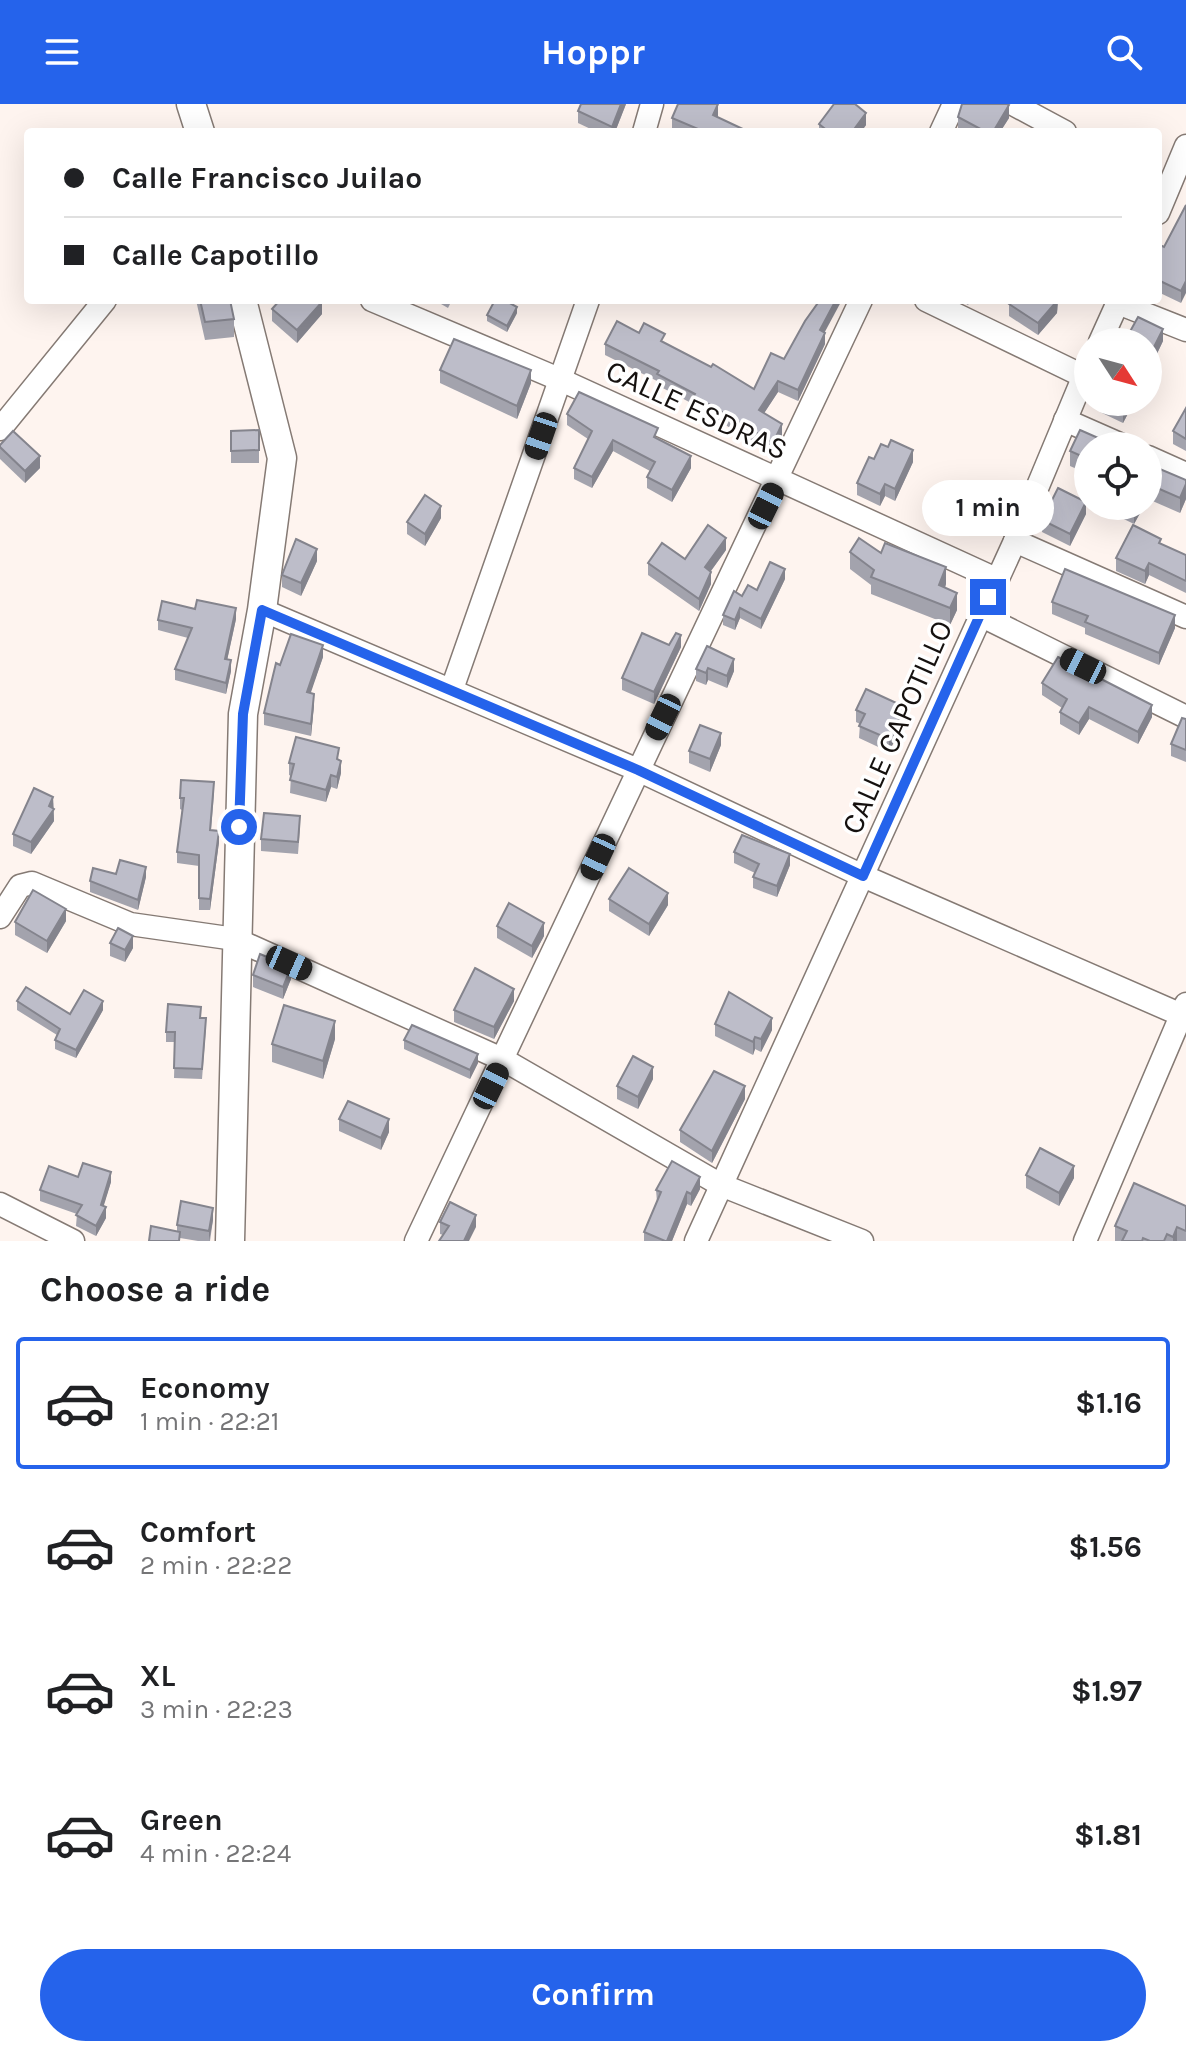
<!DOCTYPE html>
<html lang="en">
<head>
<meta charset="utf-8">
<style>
	body { margin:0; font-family:Karla,sans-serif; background:#f6f6f6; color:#202124; height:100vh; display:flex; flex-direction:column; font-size:30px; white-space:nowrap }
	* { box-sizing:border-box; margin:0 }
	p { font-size:26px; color:#757577 }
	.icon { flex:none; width:44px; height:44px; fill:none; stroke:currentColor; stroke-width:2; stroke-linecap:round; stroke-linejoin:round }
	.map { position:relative; height:1137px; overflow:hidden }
	.panel { display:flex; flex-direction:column; background:#fff; flex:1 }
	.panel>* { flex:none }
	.banner { position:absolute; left:24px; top:24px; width:1138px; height:176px; border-radius:8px; box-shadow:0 8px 32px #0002; display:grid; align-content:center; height:176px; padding:0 40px; background:#fff }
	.needle { width:52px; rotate:126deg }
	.buttons { position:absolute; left:1074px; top:224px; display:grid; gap:16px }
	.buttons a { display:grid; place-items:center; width:88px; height:88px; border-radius:50%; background:#fff; box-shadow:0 8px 32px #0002; font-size:40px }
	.end { position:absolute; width:36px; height:36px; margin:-18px; border:10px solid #2563eb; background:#fff; box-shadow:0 0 0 4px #fff }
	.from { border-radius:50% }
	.bubble { position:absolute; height:56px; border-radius:28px; background:#fff; box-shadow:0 8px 32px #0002; font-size:26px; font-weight:700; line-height:56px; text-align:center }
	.car { position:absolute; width:24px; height:48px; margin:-24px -12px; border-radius:10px; box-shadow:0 0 6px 2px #0007; background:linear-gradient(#222 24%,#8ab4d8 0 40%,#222 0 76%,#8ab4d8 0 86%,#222 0) }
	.banner b { display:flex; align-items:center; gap:28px; height:76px; font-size:30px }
	.banner b+b { border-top:2px solid #e0e0e0 }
	.banner i { width:20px; height:20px; background:#202124 }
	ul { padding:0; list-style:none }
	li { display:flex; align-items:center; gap:24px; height:132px; margin:0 16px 12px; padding:0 24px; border:4px solid transparent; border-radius:8px }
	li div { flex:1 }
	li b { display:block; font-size:30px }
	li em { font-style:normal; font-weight:700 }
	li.current { border-color:#2563eb }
	li>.icon { width:72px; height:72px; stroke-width:1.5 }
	h2 { padding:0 40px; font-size:36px; line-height:96px }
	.primary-button { display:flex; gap:16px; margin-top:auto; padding:16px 40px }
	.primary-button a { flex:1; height:92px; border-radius:48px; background:#2563eb; color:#fff; font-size:32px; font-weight:700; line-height:92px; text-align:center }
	header { display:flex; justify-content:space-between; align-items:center; height:104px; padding:0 40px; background:#2563eb; color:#fff; font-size:36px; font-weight:700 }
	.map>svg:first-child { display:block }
</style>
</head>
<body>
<header><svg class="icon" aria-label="menu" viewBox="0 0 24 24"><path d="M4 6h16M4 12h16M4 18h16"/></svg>Hoppr<svg class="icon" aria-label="search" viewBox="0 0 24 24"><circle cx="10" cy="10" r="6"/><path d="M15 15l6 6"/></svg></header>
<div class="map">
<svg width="1186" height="1137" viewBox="0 0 1186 1137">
	<rect width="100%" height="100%" fill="#fef4ef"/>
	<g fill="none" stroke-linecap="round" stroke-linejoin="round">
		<g stroke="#857a74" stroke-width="25">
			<g id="minor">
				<polyline points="1013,0 1065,28"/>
				<polyline points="644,28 652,0"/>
				<polyline points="941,28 954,0"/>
				<polyline points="1158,109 1186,42"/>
				<polyline points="372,196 561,276 996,475"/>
				<polyline points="926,196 1083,272"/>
				<polyline points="1118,199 1186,226"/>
				<polyline points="1100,238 1119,196"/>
				<polyline points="1065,316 1124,342"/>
				<polyline points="0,325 105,196"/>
				<polyline points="1148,353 1186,370"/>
				<polyline points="1015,437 1186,513"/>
				<polyline points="262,506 638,666 863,772 1186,913"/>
				<polyline points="980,511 1186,613"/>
				<polyline points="452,585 588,196"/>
				<polyline points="0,813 20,782 32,779 130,820 235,835 504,956 721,1081 862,1137"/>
				<polyline points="0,1100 73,1137"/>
				<polyline points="416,1137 861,196"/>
				<polyline points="696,1137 1015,437 1088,262"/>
				<polyline points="1085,1137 1186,900"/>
			</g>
		</g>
		<g stroke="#857a74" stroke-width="31">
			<g id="tertiary">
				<polyline points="191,0 200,28"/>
				<polyline points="230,1137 243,610 262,506 282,354 242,196"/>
			</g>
		</g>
		<use href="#minor" stroke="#fff" stroke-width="22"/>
		<use href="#tertiary" stroke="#fff" stroke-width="28"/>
	</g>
	<g fill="#a3a3ad">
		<polygon points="626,0 615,28 597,28 578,19 578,7"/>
		<polygon points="718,12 717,13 747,28 677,28 672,26 672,14"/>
		<polygon points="958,13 1009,14 1000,28 964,28 958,25"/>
		<polygon points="819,20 866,21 861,28 819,28"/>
		<polygon points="1186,101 1181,199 1158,188 1158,140 1164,143"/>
		<polygon points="196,196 230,196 234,215 234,233 205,236"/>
		<polygon points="434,196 452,196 448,204"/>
		<polygon points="960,196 971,196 968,201"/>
		<polygon points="1058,196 1057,209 1038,231 1009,212 1009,200"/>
		<polygon points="272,205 322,210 297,239 272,217"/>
		<polygon points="517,209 507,228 487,217 487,211"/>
		<polygon points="639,229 665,239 754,285 784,255 825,229 825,240 798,297 778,288 764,309 782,331 773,350 709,311 705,317 691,308 691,299 657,281 657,277 605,251 605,240"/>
		<polygon points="1127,233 1163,237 1153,258 1148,255 1148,238 1127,238"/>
		<polygon points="440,266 531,279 517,315 440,279"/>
		<polygon points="1100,298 1134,298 1123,319 1100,308"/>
		<polygon points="1186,304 1186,347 1173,340 1173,327"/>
		<polygon points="567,310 658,335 691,364 672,398 647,384 647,373 650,367 613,347 592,384 574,375 574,364 588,335 567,321"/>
		<polygon points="259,326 259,359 231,359 231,327"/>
		<polygon points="0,341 40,364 25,379 0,355"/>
		<polygon points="1088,342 1088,370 1070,362 1070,347"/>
		<polygon points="874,355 913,358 895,397 885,392 880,402 857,391 857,379"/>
		<polygon points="1148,360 1186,376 1186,395 1180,409 1148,395"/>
		<polygon points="1097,402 1144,402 1134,420"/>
		<polygon points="1086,410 1070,442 1042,428 1042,416"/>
		<polygon points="441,414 425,442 407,430 407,418"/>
		<polygon points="1161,440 1186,451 1186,489 1149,471 1145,480 1116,467 1116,454"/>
		<polygon points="726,446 711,467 711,480 699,507 648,471 648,459 685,455"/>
		<polygon points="850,448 881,449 946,480 945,484 957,506 950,521 871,490 871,481 850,465"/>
		<polygon points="317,457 301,492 282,483 282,471"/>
		<polygon points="785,475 761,525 740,514 735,526 723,521 723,511 742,492"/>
		<polygon points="1052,498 1175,524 1159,561 1085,530 1085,524 1052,510"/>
		<polygon points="236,515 227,556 231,567 226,590 175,576 175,565 188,534 158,526 158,516"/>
		<polygon points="669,541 681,543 654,600 622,586 622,574"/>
		<polygon points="707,542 734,567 727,584 708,576 706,581 696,577 696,565"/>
		<polygon points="323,553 310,589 314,601 311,632 264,621 264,609 280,561"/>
		<polygon points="1042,579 1152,613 1138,640 1089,615 1079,631 1060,620 1060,608 1062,604 1042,591"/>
		<polygon points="856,606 905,615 889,648 859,634 860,620 856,618"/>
		<polygon points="1186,615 1186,658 1171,652 1171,640"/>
		<polygon points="721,641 710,668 689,659 689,647"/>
		<polygon points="339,656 341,669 337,685 331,683 326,698 290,689 291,672 289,671 289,659"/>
		<polygon points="214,690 211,726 219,738 210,806 199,806 199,762 177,759 177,748 182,706 180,705 180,694"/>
		<polygon points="53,693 54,717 31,750 13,742 13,730"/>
		<polygon points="300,724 298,750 261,747 261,735"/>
		<polygon points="734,748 790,761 777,793 753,784 753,773 755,769 734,759"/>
		<polygon points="116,770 146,773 138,806 90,788 90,777"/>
		<polygon points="609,795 668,801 649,832 609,807"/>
		<polygon points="66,817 47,849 15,831 15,818"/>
		<polygon points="497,822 544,832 532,854 497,834"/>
		<polygon points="110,839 133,844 125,858 110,852"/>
		<polygon points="253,871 291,875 283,895 253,883"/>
		<polygon points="17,897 70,910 103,906 76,954 55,945 55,936 57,931 17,906"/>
		<polygon points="514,897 494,935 454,918 454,906"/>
		<polygon points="201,914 206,924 202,975 174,974 175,938 166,938 166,928"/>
		<polygon points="715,920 772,926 761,948 755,945 753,951 715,932"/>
		<polygon points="335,935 323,975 272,958 272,940"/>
		<polygon points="404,936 478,959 470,975 404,945"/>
		<polygon points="653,975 638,1005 617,995 617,982"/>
		<polygon points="745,995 712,1059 680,1038 680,1026"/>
		<polygon points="339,1015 389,1028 381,1046 339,1027"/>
		<polygon points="1026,1071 1074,1074 1059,1102 1026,1084"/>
		<polygon points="78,1073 111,1078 103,1102 106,1114 96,1132 76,1122 77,1110 40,1097 40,1086"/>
		<polygon points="700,1085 691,1102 687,1100 672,1137 644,1137 644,1128 657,1098 656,1086"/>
		<polygon points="1186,1102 1186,1137 1115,1137 1115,1122"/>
		<polygon points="213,1116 210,1137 198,1137 180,1134 180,1137 177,1127 177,1121"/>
		<polygon points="440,1118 476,1123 443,1131 440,1130"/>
	</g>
	<g fill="#84848d">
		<polygon points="621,0 626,0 615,28 612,28 612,23"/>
		<polygon points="718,0 718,12 713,23 713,11"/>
		<polygon points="1009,1 1009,14 1000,28 993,28"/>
		<polygon points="866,9 866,21 861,28 852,28"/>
		<polygon points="1186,177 1186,189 1181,199 1181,187"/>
		<polygon points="836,196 842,196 820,237 820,226"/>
		<polygon points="1053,196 1058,196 1057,209 1038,231 1038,219"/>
		<polygon points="322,198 322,210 297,239 297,226"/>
		<polygon points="517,203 517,209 507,228 507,222"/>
		<polygon points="1163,225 1163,237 1153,258 1153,245"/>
		<polygon points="825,229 825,240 798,297 798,286"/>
		<polygon points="531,266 531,279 517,315 517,302"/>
		<polygon points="778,277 778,288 759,317 759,306"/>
		<polygon points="1128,298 1134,298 1123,319 1123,307"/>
		<polygon points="709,300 709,311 705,317 705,306"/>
		<polygon points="782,320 782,331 773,350 773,339"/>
		<polygon points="613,336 613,347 592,384 592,373"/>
		<polygon points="913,346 913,358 895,397 895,385"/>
		<polygon points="40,352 40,364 25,379 25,367"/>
		<polygon points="691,352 691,364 672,398 672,386"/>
		<polygon points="885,380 885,392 880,402 880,390"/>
		<polygon points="1186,380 1186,395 1180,409 1180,394"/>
		<polygon points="1086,398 1086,410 1070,442 1070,430"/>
		<polygon points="441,402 441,414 425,442 425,430"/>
		<polygon points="1136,402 1144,402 1134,420 1134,405"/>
		<polygon points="726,434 726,446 705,475 705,463"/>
		<polygon points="317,445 317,457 301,492 301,479"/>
		<polygon points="1149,459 1149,471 1145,480 1145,467"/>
		<polygon points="946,463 946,480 939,498 939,481"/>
		<polygon points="785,465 785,475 761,525 761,515"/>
		<polygon points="711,468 711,480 699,507 699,495"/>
		<polygon points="957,489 957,506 950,521 950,504"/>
		<polygon points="236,504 236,515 225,566 225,555"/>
		<polygon points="740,504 740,514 735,526 735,516"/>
		<polygon points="1175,511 1175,524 1159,561 1159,549"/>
		<polygon points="681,531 681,543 654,600 654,588"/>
		<polygon points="323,541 323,553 307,600 307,588"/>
		<polygon points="734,555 734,567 727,584 727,572"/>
		<polygon points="231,556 231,567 226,590 226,579"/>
		<polygon points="708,564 708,576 706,581 706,569"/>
		<polygon points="314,590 314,601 311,632 311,620"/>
		<polygon points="1152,601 1152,613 1138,640 1138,628"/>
		<polygon points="905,603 905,615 889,648 889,635"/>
		<polygon points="1089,603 1089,615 1079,631 1079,619"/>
		<polygon points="721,629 721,641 710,668 710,655"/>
		<polygon points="341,657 341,669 337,685 337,673"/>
		<polygon points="331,671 331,683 326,698 326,686"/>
		<polygon points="53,693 54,717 31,750 31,738"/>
		<polygon points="219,727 219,738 210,806 210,795"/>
		<polygon points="790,750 790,761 777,793 777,782"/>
		<polygon points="146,763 146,773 138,806 138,796"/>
		<polygon points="668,789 668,801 649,832 649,820"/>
		<polygon points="66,805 66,817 47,849 47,837"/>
		<polygon points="544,819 544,832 532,854 532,842"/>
		<polygon points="133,832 133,844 125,858 125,846"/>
		<polygon points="291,863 291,875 283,895 283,883"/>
		<polygon points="514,885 514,897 494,935 494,923"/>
		<polygon points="103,897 103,906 76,954 76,946"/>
		<polygon points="772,914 772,926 761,948 761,935"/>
		<polygon points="335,917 335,935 323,975 323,957"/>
		<polygon points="755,933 755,945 753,951 753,938"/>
		<polygon points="478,950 478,959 470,975 470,966"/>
		<polygon points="653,963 653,975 638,1005 638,993"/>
		<polygon points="745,982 745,995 712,1059 712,1047"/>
		<polygon points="389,1015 389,1028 381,1046 381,1034"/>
		<polygon points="1074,1062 1074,1074 1059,1102 1059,1089"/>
		<polygon points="111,1068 111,1078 101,1111 101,1101"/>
		<polygon points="700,1073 700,1085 691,1102 691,1090"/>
		<polygon points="687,1088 687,1100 672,1137 667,1137"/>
		<polygon points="106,1103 106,1114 96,1132 96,1122"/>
		<polygon points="213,1104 213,1116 209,1137 209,1127"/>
		<polygon points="476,1111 476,1123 469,1137 464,1137"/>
		<polygon points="1177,1123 1177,1137 1173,1137 1173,1133"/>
	</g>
	<g fill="#bdbdc9" stroke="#84848d" stroke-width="2">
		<polygon points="581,0 621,0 612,23 578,7"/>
		<polygon points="678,0 718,0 713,11 747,27 705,28 672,14"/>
		<polygon points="834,0 855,0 866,9 852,28 829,28 819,20"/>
		<polygon points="962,0 1007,0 1009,1 993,28 986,28 958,13"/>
		<polygon points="1186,101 1186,177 1181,187 1158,176 1158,140 1164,143"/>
		<polygon points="200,196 230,196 234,215 205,218"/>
		<polygon points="280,196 320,196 322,198 297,226 272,205"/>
		<polygon points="495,196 504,196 517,203 507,222 487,211"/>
		<polygon points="820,196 836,196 820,226 825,229 798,286 778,277 759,306 782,320 773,339 709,300 705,306 691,297 695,290 657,270 659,267 605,240 617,217 639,229 644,219 665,230 661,237 711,263 713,260 754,285 771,249 784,255 805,217"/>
		<polygon points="1011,196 1056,196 1057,197 1038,219 1009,200"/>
		<polygon points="1138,213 1163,225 1153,245 1148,243 1148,238 1138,238 1127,233"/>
		<polygon points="454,235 531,266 517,302 440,266"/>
		<polygon points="579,288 658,324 654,333 691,352 672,386 647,373 655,358 613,336 592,373 574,364 592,327 567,310"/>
		<polygon points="1105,298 1128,298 1123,307"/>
		<polygon points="1186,304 1186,335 1173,327"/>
		<polygon points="259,326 259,346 231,347 231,327"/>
		<polygon points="1080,326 1114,341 1127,340 1131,342 1088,342 1088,355 1070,347"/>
		<polygon points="13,327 40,352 25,367 0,343 0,341"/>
		<polygon points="891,336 913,346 895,385 885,380 880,390 857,379 869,353 874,355 881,340 888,343"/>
		<polygon points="1148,360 1186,376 1186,380 1180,394 1148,380"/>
		<polygon points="1058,384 1086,398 1070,430 1042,416"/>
		<polygon points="425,391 441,402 425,430 407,418"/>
		<polygon points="708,421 726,434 705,463 711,468 699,495 648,459 662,439 685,455"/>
		<polygon points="1133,421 1161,435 1159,439 1186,451 1186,477 1149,459 1145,467 1116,454"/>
		<polygon points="859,434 881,449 885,439 946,463 939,481 957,489 950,504 871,473 874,466 850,448"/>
		<polygon points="296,435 317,445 301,479 282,471"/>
		<polygon points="770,458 785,465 761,515 740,504 735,516 723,511 734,487 742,492 748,481 757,486"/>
		<polygon points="1065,465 1175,511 1159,549 1085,518 1088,512 1052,498"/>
		<polygon points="197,496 236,504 225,555 231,556 226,579 175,565 192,524 158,516 162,497 195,505"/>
		<polygon points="642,529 669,541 676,529 681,531 654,588 622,574"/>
		<polygon points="291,530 323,541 307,588 314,590 311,620 264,609 276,559 280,561"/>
		<polygon points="707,542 734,555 727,572 708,564 706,569 696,565"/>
		<polygon points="1058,553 1152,601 1138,628 1089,603 1079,619 1060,608 1067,595 1042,579"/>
		<polygon points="866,585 905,603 889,635 859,622 865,610 856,606"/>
		<polygon points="1182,614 1186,615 1186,646 1171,640"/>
		<polygon points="700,621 721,629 710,655 689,647"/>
		<polygon points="296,633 339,644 337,655 341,657 337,673 331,671 326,686 290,676 294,660 289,659"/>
		<polygon points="181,676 214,678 210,726 219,727 210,795 199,794 199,751 177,748 184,694 180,694"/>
		<polygon points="34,684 53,693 49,702 54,705 31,738 13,730"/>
		<polygon points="264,709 300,712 298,738 261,735"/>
		<polygon points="742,731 790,750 777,782 753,773 759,760 734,748"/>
		<polygon points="120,756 146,763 138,796 90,777 93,764 116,770"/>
		<polygon points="629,764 668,789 649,820 609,795"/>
		<polygon points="33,786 66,805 47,837 15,818"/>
		<polygon points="509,799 544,819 532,842 497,822"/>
		<polygon points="118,824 133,832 125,846 110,839"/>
		<polygon points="260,850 291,863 283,883 253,871"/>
		<polygon points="475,864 514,885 494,923 454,906"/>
		<polygon points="26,883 70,910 84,886 103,897 76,946 55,936 60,925 17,897"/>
		<polygon points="729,888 772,914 761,935 755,933 753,938 715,920"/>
		<polygon points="168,900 201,903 200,914 206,914 202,965 174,964 175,928 166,928"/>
		<polygon points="284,901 335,917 323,957 272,940"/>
		<polygon points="412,921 478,950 470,966 404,936"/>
		<polygon points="633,952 653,963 638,993 617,982"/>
		<polygon points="714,967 745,982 712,1047 680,1026"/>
		<polygon points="348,997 389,1015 381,1034 339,1015"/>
		<polygon points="1040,1044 1074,1062 1059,1089 1026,1071"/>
		<polygon points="672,1057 700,1073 691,1090 687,1088 667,1137 665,1137 644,1128 661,1088 656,1086"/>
		<polygon points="83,1059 111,1068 101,1101 106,1103 96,1122 76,1111 82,1101 40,1086 49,1062 78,1073"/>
		<polygon points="1134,1079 1186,1102 1186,1127 1177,1123 1173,1133 1167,1130 1164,1137 1150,1137 1143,1134 1142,1137 1122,1137 1127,1127 1115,1122"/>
		<polygon points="181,1097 213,1104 209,1127 177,1121"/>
		<polygon points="450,1098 476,1111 464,1137 439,1137 449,1122 440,1118"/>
		<polygon points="151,1122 180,1128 179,1137 149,1137"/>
	</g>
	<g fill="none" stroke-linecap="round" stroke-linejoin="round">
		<polyline stroke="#2563eb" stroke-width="10" points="239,723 243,610 262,506 638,666 863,772 988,493"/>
	</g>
	<g text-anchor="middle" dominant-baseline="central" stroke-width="7" stroke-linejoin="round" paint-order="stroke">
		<g font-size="30" fill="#15110f" stroke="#fff">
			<text transform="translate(697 306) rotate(25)">CALLE ESDRAS</text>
			<text transform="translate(897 623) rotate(-66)">CALLE CAPOTILLO</text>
		</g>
	</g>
</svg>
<div class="buttons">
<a><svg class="needle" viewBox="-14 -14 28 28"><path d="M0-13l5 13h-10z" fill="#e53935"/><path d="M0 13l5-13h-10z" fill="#757577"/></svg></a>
<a><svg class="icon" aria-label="locate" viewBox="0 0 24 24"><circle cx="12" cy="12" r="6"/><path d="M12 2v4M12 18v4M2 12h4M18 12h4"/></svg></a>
</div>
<i class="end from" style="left:239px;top:723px"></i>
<i class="end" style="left:988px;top:493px"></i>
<div class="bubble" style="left:922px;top:376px;width:132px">1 min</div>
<i class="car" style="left:541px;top:332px;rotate:199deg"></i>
<i class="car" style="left:766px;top:402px;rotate:26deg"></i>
<i class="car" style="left:1083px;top:562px;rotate:296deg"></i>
<i class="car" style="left:663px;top:613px;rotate:206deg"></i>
<i class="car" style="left:598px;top:753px;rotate:205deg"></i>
<i class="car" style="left:289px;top:859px;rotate:114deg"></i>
<i class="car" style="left:491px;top:982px;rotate:26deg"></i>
<div class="banner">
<b><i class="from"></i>Calle Francisco Juilao</b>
<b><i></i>Calle Capotillo</b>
</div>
</div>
<section class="panel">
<h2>Choose a ride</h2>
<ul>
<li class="current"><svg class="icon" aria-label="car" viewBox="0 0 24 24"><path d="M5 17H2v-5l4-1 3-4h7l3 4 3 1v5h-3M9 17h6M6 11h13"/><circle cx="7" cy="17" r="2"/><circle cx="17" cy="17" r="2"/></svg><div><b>Economy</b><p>1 min · 22:21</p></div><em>$1.16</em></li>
<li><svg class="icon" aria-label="car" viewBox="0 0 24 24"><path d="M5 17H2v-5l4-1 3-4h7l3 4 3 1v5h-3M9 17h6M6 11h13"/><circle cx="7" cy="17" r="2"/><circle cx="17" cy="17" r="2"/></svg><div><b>Comfort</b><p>2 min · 22:22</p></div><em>$1.56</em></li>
<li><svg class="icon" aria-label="car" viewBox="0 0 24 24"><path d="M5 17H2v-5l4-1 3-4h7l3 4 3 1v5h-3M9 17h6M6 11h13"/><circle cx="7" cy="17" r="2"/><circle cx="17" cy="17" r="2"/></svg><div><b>XL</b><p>3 min · 22:23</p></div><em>$1.97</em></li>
<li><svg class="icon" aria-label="car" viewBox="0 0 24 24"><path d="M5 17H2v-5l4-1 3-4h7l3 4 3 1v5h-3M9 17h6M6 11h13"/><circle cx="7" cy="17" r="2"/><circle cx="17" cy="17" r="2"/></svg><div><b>Green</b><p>4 min · 22:24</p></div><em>$1.81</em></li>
</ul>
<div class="primary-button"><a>Confirm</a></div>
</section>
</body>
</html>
